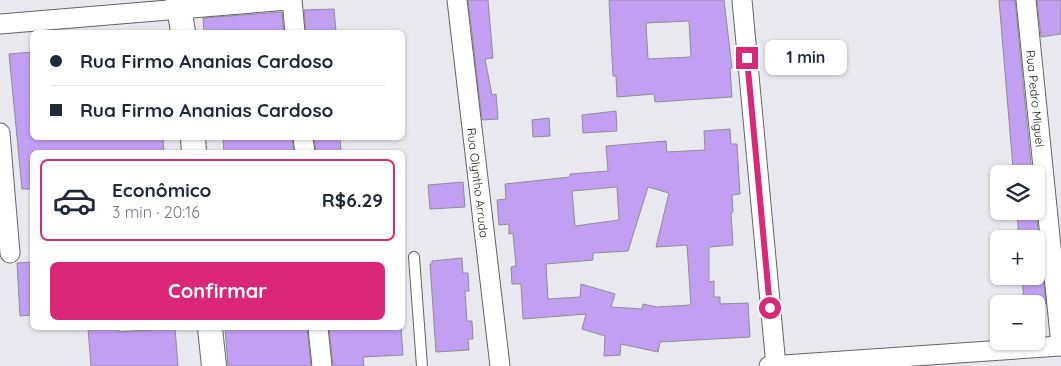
<!DOCTYPE html>
<html lang="pt">
<head>
<meta charset="utf-8">
<style>
	body { margin:0; font-family:Quicksand,sans-serif; background:#f2f2f3; color:#1f2937; height:100vh; display:flex; flex-direction:column; font-size:19px; white-space:nowrap }
	* { box-sizing:border-box; margin:0 }
	p { font-size:16px; color:#747a83 }
	.icon { flex:none; width:28px; height:28px; fill:none; stroke:currentColor; stroke-width:2; stroke-linecap:round; stroke-linejoin:round }
	.map { position:relative; flex:1; overflow:hidden }
	.drawer { position:absolute; left:30px; top:150px; width:375px; height:180px; display:flex; flex-direction:column; background:#fff; border-radius:8px; box-shadow:0 1px 4px #0004 }
	.drawer>* { flex:none }
	.top-card { position:absolute; left:30px; top:30px; width:375px; height:110px; border-radius:8px; box-shadow:0 1px 4px #0004; display:grid; align-content:center; height:110px; padding:0 20px; background:#fff }
	.fabs { position:absolute; left:990px; top:165px; display:grid; gap:10px }
	.fabs a { display:grid; place-items:center; width:55px; height:55px; border-radius:8px; background:#fff; box-shadow:0 1px 4px #0004; font-size:25px }
	.end { position:absolute; width:22px; height:22px; margin:-11px; border:6px solid #db2777; background:#fff; box-shadow:0 0 0 2px #fff }
	.from { border-radius:50% }
	.bubble { position:absolute; height:35px; border-radius:8px; background:#fff; box-shadow:0 1px 4px #0004; font-size:16px; font-weight:700; line-height:35px; text-align:center }
	.top-card b { display:flex; align-items:center; gap:18px; height:48px; font-size:19px }
	.top-card b+b { border-top:1px solid #e0e1e3 }
	.top-card i { width:12px; height:12px; background:#1f2937 }
	ul { padding:9px 0 0; list-style:none }
	li { display:flex; align-items:center; gap:15px; height:82px; margin:0 10px 8px; padding:0 10px; border:2px solid transparent; border-radius:8px }
	li div { flex:1 }
	li b { display:block; font-size:19px }
	li em { font-style:normal; font-weight:700 }
	li.selected { border-color:#db2777 }
	li>.icon { width:45px; height:45px; stroke-width:1.5 }
	.primary-button { display:flex; gap:10px; margin-top:auto; padding:10px 20px }
	.primary-button a { flex:1; height:58px; border-radius:8px; background:#db2777; color:#fff; font-size:20px; font-weight:700; line-height:58px; text-align:center }
	.map>svg:first-child { display:block }
</style>
</head>
<body>
<div class="map">
<svg width="1061" height="366" viewBox="0 0 1061 366">
	<rect width="100%" height="100%" fill="#eae8ef"/>
	<g fill="#c19ff3" stroke="#8f8d93" fill-rule="evenodd">
		<polygon points="468,0 488,0 493,58 485,59 492,95 496,94 498,119 482,120"/>
		<path d="M609,0H724L732,68H730L732,97L655,102L654,94L617,97L616,76H613ZM689,21L691,57L648,59L646,23Z"/>
		<polygon points="999,0 1015,0 1032,174 1017,174 1017,167 1013,168"/>
		<polygon points="1037,0 1061,0 1061,34 1041,37"/>
		<polygon points="334,9 336,32 306,32 304,10"/>
		<polygon points="282,12 284,32 204,32 203,18"/>
		<polygon points="32,52 32,138 163,138 164,152 32,152 32,189 22,189 9,54"/>
		<polygon points="616,111 617,131 583,133 582,115"/>
		<polygon points="549,118 550,136 533,137 532,120"/>
		<path d="M730,129L731,144H737L740,194L732,195L733,212L731,213L733,245L709,247V282L714,281V297H720V304L748,303L750,337L660,342L658,352L621,344L620,355L604,356L605,336L582,329L586,314L523,319L521,284H512L511,267L516,266L513,233L509,234V224L499,225L497,200L506,199L505,184L570,177V174L608,171L606,146L666,141L667,152L705,150L704,131ZM617,187L619,220L575,226L572,191ZM648,187L669,193L656,247L687,245L691,305L657,307L643,304L642,309L611,307L615,294L581,284L580,297L548,299L546,264L593,260V253L628,251Z"/>
		<polygon points="223,138 292,138 294,152 224,152"/>
		<polygon points="314,138 340,138 341,152 316,152"/>
		<polygon points="463,182 465,207 430,209 428,185"/>
		<polygon points="1017,211 1036,211 1039,239 1019,239"/>
		<polygon points="462,258 463,273 468,273 469,291 465,291 467,321 472,321 473,339 468,339 469,350 436,352 430,264 432,264 432,261"/>
		<polygon points="32,262 32,315 20,316 17,263"/>
		<polygon points="1022,276 1043,276 1046,304 1024,304"/>
		<polygon points="88,328 119,328 119,332 175,328 178,366 91,366"/>
		<polygon points="225,328 307,328 311,366 228,366"/>
		<polygon points="329,328 401,328 403,355 363,357 364,366 333,366"/>
	</g>
	<g fill="none" stroke-linecap="round" stroke-linejoin="round">
		<g stroke="#656369" stroke-width="12">
			<polyline id="service" points="414,257 422,366"/>
		</g>
		<g stroke="#656369" stroke-width="21">
			<g id="minor">
				<polyline points="292,0 295,32"/>
				<path id="s1" d="M457,0L500,366"/>
				<polyline points="742,0 776,366"/>
				<path id="s2" d="M1026,0L1061,345"/>
				<polyline points="0,24 288,0"/>
				<polyline points="0,133 10,253"/>
				<polyline points="303,138 305,152"/>
				<polyline points="318,328 322,366"/>
				<polyline points="769,366 1061,346"/>
			</g>
		</g>
		<g stroke="#656369" stroke-width="26">
			<g id="tertiary">
				<polyline points="178,0 183,32"/>
				<polyline points="193,138 194,152"/>
				<polyline points="210,328 214,366"/>
			</g>
		</g>
		<use href="#service" stroke="#fff" stroke-width="10"/>
		<use href="#minor" stroke="#fff" stroke-width="19"/>
		<use href="#tertiary" stroke="#fff" stroke-width="24"/>
	</g>
	<g fill="none" stroke-linecap="round" stroke-linejoin="round">
		<polyline stroke="#db2777" stroke-width="6" points="747,58 770,308"/>
	</g>
	<g text-anchor="middle" dominant-baseline="central" stroke-width="4" stroke-linejoin="round" paint-order="stroke">
		<g font-size="12" fill="#1b1a1c" stroke="#fff">
			<text stroke="none"><textPath href="#s2" startOffset="99">Rua Pedro Miguel</textPath></text>
			<text stroke="none"><textPath href="#s1" startOffset="184">Rua Olyntho Arruda</textPath></text>
		</g>
	</g>
</svg>
<div class="fabs">
<a><svg class="icon" aria-label="layers" viewBox="0 0 24 24"><path d="M12 4l9 5-9 5-9-5zM3 14l9 5 9-5"/></svg></a>
<a>+</a>
<a>−</a>
</div>
<i class="end from" style="left:770px;top:308px"></i>
<i class="end" style="left:747px;top:58px"></i>
<div class="bubble" style="left:765px;top:40px;width:82px">1 min</div>
<div class="top-card">
<b><i class="from"></i>Rua Firmo Ananias Cardoso</b>
<b><i></i>Rua Firmo Ananias Cardoso</b>
</div>
<section class="drawer">
<ul>
<li class="selected"><svg class="icon" aria-label="car" viewBox="0 0 24 24"><path d="M5 17H2v-5l4-1 3-4h7l3 4 3 1v5h-3M9 17h6M6 11h13"/><circle cx="7" cy="17" r="2"/><circle cx="17" cy="17" r="2"/></svg><div><b>Econômico</b><p>3 min · 20:16</p></div><em>R$6.29</em></li>
</ul>
<div class="primary-button"><a>Confirmar</a></div>
</section>
</div>
</body>
</html>
